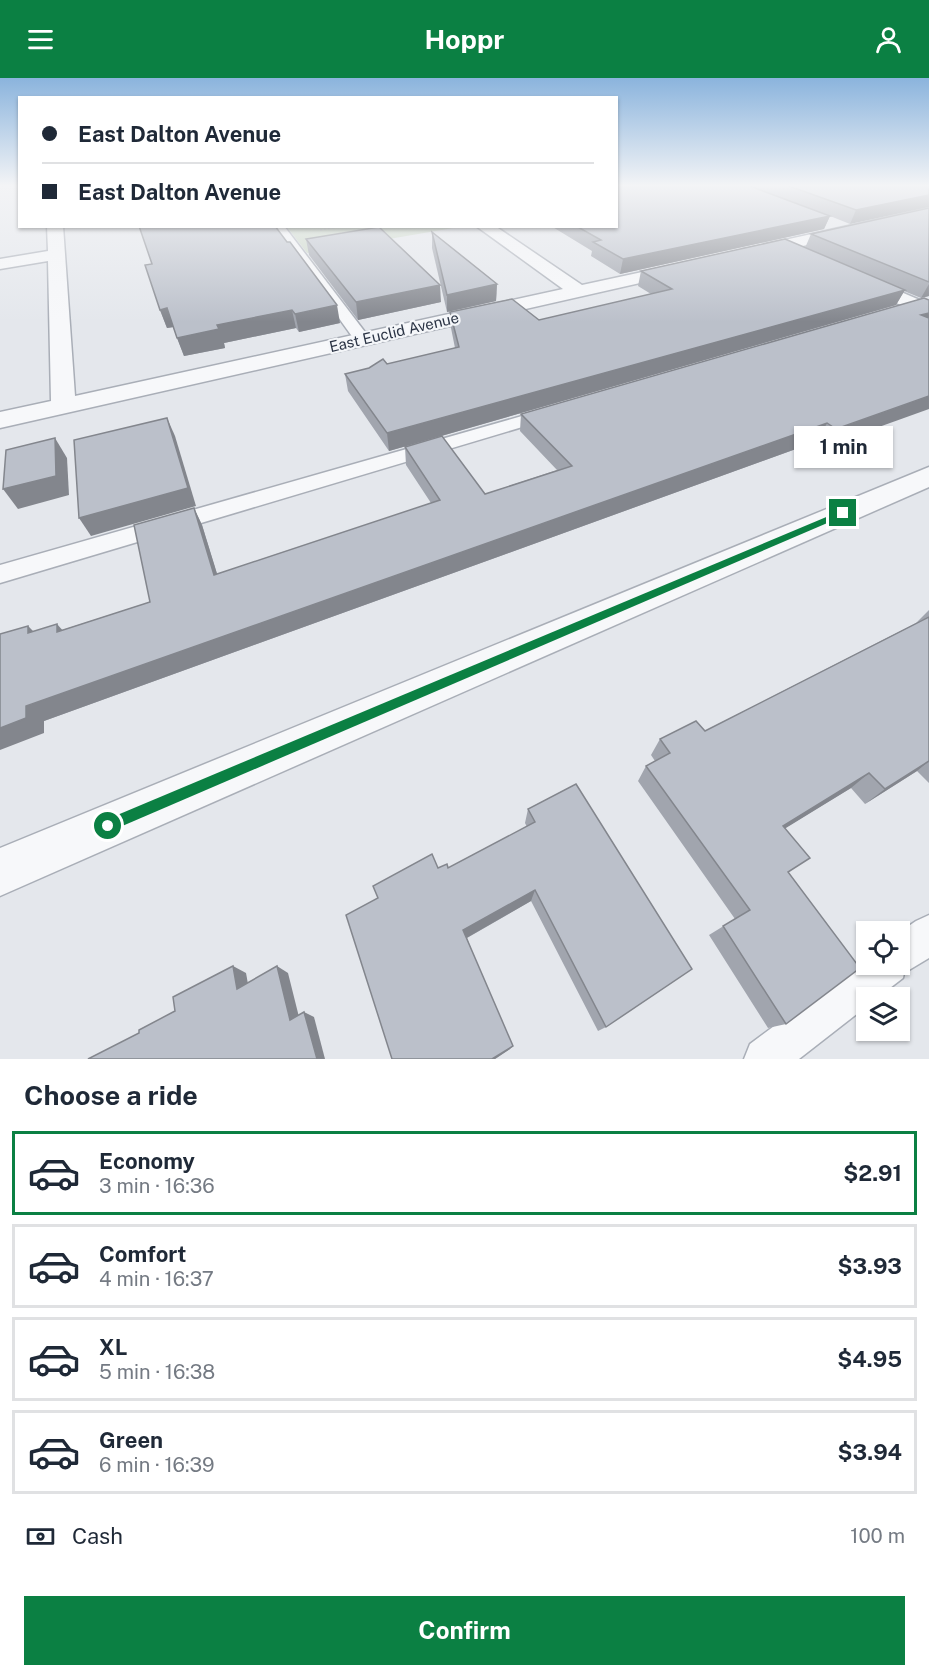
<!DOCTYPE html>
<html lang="en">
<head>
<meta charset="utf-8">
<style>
	body { margin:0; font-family:"Public Sans",sans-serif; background:#f2f2f3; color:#1f2937; height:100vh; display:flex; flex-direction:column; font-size:22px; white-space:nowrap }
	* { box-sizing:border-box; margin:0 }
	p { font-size:20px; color:#747a83 }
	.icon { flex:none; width:33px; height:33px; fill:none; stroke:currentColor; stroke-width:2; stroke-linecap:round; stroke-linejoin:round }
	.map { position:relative; height:981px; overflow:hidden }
	.drawer { display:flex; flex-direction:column; background:#fff; flex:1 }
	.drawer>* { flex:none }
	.banner { position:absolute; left:18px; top:18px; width:600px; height:132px; border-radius:0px; box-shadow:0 2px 4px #0004; display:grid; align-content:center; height:132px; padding:0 24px; background:#fff }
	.buttons { position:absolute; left:856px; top:843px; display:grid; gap:12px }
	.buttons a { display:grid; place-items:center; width:54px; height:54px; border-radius:0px; background:#fff; box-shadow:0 2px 4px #0004; font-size:30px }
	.end { position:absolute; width:27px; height:27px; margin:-14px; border:8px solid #0b8043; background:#fff; box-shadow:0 0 0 3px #fff }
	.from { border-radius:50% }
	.bubble { position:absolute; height:42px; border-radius:0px; background:#fff; box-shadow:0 2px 4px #0004; font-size:20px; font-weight:700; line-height:42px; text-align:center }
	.banner b { display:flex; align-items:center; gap:21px; height:57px; font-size:22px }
	.banner b+b { border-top:2px solid #e0e1e3 }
	.banner i { width:15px; height:15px; background:#1f2937 }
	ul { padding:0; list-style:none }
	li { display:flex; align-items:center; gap:18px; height:84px; margin:0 12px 9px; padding:0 12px; border:3px solid #e0e1e3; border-radius:0px }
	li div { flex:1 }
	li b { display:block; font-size:22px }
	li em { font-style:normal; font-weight:700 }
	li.selected { border-color:#0b8043 }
	li>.icon { width:54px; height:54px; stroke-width:1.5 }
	h2 { padding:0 24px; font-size:27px; line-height:72px }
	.pay { display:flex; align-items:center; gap:15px; height:66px; padding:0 24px; font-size:22px }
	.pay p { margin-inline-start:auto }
	.button { display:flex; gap:12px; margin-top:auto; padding:12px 24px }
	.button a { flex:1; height:69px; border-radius:0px; background:#0b8043; color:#fff; font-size:24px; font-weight:700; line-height:69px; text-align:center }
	header { display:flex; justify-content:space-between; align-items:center; height:78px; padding:0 24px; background:#0b8043; color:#fff; font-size:27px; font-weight:700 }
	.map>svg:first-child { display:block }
</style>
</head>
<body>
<header><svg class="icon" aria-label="menu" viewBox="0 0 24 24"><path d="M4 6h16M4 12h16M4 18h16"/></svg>Hoppr<svg class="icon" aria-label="person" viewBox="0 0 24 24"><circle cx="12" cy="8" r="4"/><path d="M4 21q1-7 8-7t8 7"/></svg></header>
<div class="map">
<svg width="929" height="981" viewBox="0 0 929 981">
	<rect width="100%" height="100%" fill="#e4e7ec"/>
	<polygon fill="#c9d6c5" points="287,149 459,149 307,175"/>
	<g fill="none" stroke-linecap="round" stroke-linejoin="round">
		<g stroke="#a9aeb7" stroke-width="3">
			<g id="service">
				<polygon points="273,148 284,148 368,258 370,261 368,264 356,264"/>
				<polygon points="550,330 556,331 559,335 556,339 0,505 0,487"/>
				<polygon points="929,837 929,880 904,895 903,900 877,920 867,920 867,928 799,981 744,981 750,966 867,879 867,886 900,886 900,854 916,843"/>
			</g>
		</g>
		<g stroke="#a9aeb7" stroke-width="3">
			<g id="minor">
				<polygon points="929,130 929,140 749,180 743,179 740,175 743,171 749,170"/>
				<polygon points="47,148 63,148 75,318 563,211 476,148 495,148 582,207 684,185 690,186 693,190 690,194 684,195 0,350 0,334 51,323 48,183 0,191 0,181 48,173"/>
				<polygon points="859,196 929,226 929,239 852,206 850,202 852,198"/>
				<polygon points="929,389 929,409 0,818 0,770"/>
			</g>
		</g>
		<polyline stroke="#c2c5cb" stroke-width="1.5" stroke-dasharray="2 2" stroke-linecap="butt" points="320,152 343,148"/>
		<use href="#service" fill="#f7f8fa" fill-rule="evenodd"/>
		<use href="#minor" fill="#f7f8fa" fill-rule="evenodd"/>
	</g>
	<g fill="#a1a5ae">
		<polygon points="748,107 929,107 850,146 830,138 824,151 620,196 591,178 592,173 551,148 616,148"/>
		<polygon points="929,130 929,218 921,220 904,213 896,227 389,373 348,313 345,296 455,270 451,250 450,234 539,242 651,216 638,208 641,193 805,170 811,156"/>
		<polygon points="432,154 497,206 496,223 447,234 432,170"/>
		<polygon points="306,161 441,224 358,242 309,177"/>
		<polygon points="152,186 340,245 299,254 296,250 224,265 225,270 184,278 173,249 167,250 160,232"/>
		<polygon points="924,220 826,368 818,363 44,643 44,655 28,548 33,554 62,552 150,524 194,430 202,447 217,496 431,425 406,387 405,369 485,416 557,392 520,353 521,336"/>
		<polygon points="929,532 929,705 917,693 865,726 851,710 785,750 788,795 786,946 768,950 709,857 735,841 638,703 646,688 655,683 651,677 660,661 705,653 916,545"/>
		<polygon points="576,706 606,949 598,953 531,823 467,860 510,971 495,981 392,981 438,790 448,790 527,749 525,745 528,731"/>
	</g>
	<g fill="#83868d">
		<polygon points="929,117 929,129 850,146 856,132"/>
		<polygon points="830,138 824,151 620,196 623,181"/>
		<polygon points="497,206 496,223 447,234 447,217"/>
		<polygon points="929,206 929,218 921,220"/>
		<polygon points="440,207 441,224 358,242 356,224"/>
		<polygon points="905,212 896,227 389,373 387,355"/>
		<polygon points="337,227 340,245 299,254 295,236"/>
		<polygon points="167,230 174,249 167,250 160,232"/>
		<polygon points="292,232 296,250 224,265 225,270 184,278 177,260 217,247"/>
		<polygon points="929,235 929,248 921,237"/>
		<polygon points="929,318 929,331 826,368 836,351"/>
		<polygon points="167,340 175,358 196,428 91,458 79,440"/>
		<polygon points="827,345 818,363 44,643 44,655 0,672 0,650 26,628"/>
		<polygon points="55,360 67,380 69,417 18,431 3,411"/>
		<polygon points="194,430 202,447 223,515 214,497"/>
		<polygon points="57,546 72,563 57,554"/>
		<polygon points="28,548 44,564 28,555"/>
		<polygon points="929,683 917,693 865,726 885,711"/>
		<polygon points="869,695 851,710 768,761 783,748"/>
		<polygon points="535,812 531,823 463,862 463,852"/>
		<polygon points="233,888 246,895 250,917 237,911"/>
		<polygon points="277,888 288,895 301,947 290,942"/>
		<polygon points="304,934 314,939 325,981 317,981"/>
		<polygon points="513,968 510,971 495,981 492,981"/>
	</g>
	<g fill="#bbc0ca" stroke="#83868d" stroke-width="1.5">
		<polygon points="616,107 747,107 830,138 623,181 593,164 601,162 576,148 616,148"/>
		<polygon points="786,107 929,107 929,117 856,132"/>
		<polygon points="929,130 929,204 811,156"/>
		<polygon points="139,148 275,148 287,164 290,164 337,227 295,236 292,232 217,247 219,251 177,260 167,230 160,232 145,187 152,186"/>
		<polygon points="379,149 440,207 356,224 306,161"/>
		<polygon points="432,154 497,206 447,217"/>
		<polygon points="785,161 905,212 387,355 345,296 369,290 383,281 387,286 459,269 450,234 512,221 539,242 672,211 641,193"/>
		<polygon points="924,220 929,222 929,235 921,237 929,240 929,318 836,351 827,345 26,628 26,640 0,650 0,556 28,548 28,555 57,546 57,554 150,524 134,447 194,430 214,497 440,422 405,369 442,358 485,416 572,388 521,336"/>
		<polygon points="167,340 188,410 79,440 74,362"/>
		<polygon points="55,360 56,398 3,411 6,372"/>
		<polygon points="929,539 929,683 885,711 869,695 783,748 810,780 788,794 860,890 786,946 723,848 750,832 646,688 670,675 660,661 696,643 705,653"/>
		<polygon points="576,706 692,891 606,949 535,812 463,852 513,968 492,981 392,981 346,837 378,820 373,808 432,776 438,790 447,786 448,790 535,744 528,731"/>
		<polygon points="233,888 237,911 277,888 290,942 304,934 317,981 88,981 139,955 139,952 175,933 173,919"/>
	</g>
	<linearGradient id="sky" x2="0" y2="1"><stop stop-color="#8bb4dd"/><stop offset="0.44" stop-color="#f3f4f6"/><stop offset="1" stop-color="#f3f4f6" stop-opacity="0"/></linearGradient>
	<rect width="929" height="244" fill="url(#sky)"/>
	<polygon fill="#0b8043" points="843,432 846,432 846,437 113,752 108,754 103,752 101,748 103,743"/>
	<g text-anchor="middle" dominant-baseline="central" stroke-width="4.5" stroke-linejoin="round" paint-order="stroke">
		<g font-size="15" fill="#2b3445" stroke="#f4f6f9">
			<text transform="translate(394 254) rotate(-13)">East Euclid Avenue</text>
		</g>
	</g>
</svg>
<div class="buttons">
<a><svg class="icon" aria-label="locate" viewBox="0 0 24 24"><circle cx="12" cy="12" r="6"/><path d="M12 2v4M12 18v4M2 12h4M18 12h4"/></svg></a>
<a><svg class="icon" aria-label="layers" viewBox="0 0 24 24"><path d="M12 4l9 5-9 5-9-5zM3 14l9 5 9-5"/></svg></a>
</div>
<i class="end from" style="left:108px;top:748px"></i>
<i class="end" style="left:843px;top:435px"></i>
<div class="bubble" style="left:794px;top:348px;width:99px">1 min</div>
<div class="banner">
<b><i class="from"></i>East Dalton Avenue</b>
<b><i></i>East Dalton Avenue</b>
</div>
</div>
<section class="drawer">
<h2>Choose a ride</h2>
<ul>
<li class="selected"><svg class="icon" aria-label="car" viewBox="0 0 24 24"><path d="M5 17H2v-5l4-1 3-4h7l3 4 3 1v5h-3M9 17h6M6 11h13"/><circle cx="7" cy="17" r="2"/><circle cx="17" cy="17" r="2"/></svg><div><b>Economy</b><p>3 min · 16:36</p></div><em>$2.91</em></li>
<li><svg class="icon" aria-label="car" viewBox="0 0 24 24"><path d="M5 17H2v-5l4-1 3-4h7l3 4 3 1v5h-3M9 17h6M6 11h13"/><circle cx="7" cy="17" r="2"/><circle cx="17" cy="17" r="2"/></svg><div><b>Comfort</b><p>4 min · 16:37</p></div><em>$3.93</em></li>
<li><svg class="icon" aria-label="car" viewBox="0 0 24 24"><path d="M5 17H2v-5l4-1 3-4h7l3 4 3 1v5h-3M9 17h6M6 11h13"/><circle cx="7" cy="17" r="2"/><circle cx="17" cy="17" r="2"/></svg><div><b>XL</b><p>5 min · 16:38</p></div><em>$4.95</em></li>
<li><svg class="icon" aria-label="car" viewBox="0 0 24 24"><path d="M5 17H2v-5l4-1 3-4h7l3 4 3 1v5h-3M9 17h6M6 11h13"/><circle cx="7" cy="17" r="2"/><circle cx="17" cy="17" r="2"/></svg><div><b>Green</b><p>6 min · 16:39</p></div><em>$3.94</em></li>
</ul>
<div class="pay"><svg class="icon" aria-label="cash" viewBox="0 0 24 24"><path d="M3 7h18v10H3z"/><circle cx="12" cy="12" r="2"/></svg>Cash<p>100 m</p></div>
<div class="button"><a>Confirm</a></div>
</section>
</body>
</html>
